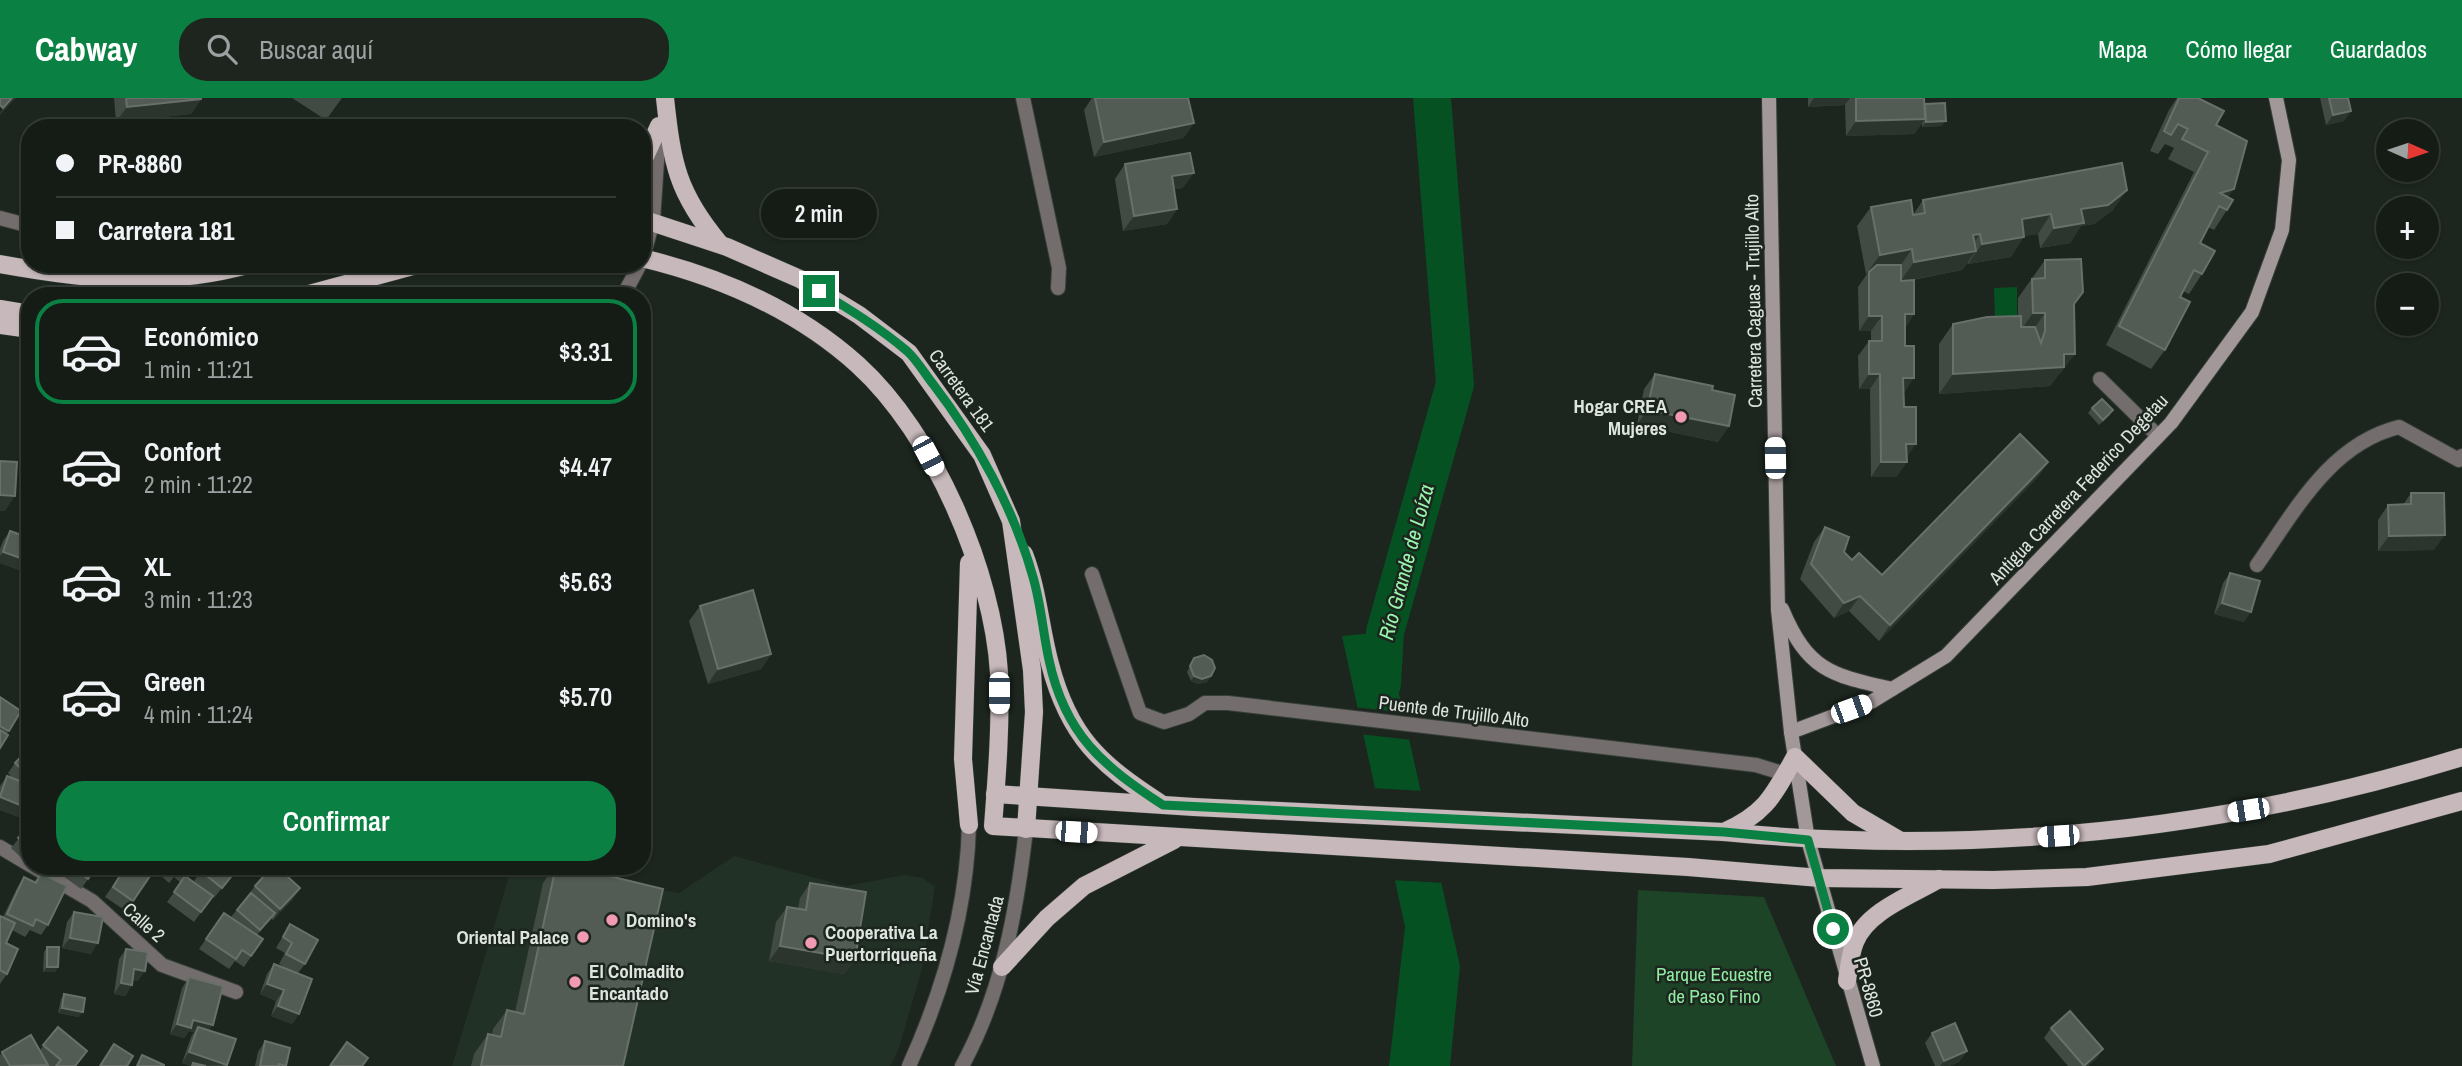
<!DOCTYPE html>
<html lang="es">
<head>
<meta charset="utf-8">
<style>
	body { margin:0; font-family:"Archivo Narrow",sans-serif; background:#1e251f; color:#f1f3f6; height:100vh; display:flex; flex-direction:column; font-size:26px; white-space:nowrap }
	* { box-sizing:border-box; margin:0 }
	p { font-size:23px; color:#9da1a1 }
	.icon { flex:none; width:38px; height:38px; fill:none; stroke:currentColor; stroke-width:2; stroke-linecap:round; stroke-linejoin:round }
	.map { position:relative; flex:1; overflow:hidden }
	.side { position:absolute; left:21px; top:189px; width:630px; height:588px; display:flex; flex-direction:column; background:#151c16; border-radius:28px; box-shadow:0 2px 5px #0004,0 0 0 2px #343a35 }
	.side>* { flex:none }
	.hud { position:absolute; left:21px; top:21px; width:630px; height:154px; border-radius:28px; box-shadow:0 2px 5px #0004,0 0 0 2px #343a35; display:grid; align-content:center; height:154px; padding:0 35px; background:#151c16 }
	.needle { width:46px; rotate:93deg }
	.fabs { position:absolute; left:2376px; top:21px; display:grid; gap:14px }
	.fabs a { display:grid; place-items:center; width:63px; height:63px; border-radius:50%; background:#151c16; box-shadow:0 2px 5px #0004,0 0 0 2px #343a35; font-size:35px }
	.end { position:absolute; width:32px; height:32px; margin:-16px; border:9px solid #0b8043; background:#fff; box-shadow:0 0 0 4px #fff }
	.from { border-radius:50% }
	.bubble { position:absolute; height:49px; border-radius:24px; background:#151c16; box-shadow:0 2px 5px #0004,0 0 0 2px #343a35; font-size:23px; font-weight:600; line-height:49px; text-align:center }
	.car { position:absolute; width:21px; height:42px; margin:-21px -10px; border-radius:9px; box-shadow:0 0 5px 2px #0007; background:linear-gradient(#fff 24%,#345 0 40%,#fff 0 76%,#345 0 86%,#fff 0) }
	.hud b { display:flex; align-items:center; gap:24px; height:66px; font-size:26px }
	.hud b+b { border-top:2px solid #343a35 }
	.hud i { width:18px; height:18px; background:#f1f3f6 }
	ul { padding:12px 0 0; list-style:none }
	li { display:flex; align-items:center; gap:21px; height:105px; margin:0 14px 10px; padding:0 21px; border:4px solid transparent; border-radius:28px }
	li div { flex:1 }
	li b { display:block; font-size:26px }
	li em { font-style:normal; font-weight:600 }
	li.on { border-color:#0b8043 }
	li>.icon { width:63px; height:63px; stroke-width:1.5 }
	.action { display:flex; gap:14px; margin-top:auto; padding:14px 35px }
	.action a { flex:1; height:80px; border-radius:28px; background:#0b8043; color:#fff; font-size:28px; font-weight:600; line-height:80px; text-align:center }
	header { display:flex; align-items:center; gap:42px; box-sizing:border-box; height:98px; padding:0 35px; background:#0b8043; color:#fff }
	header strong { font-size:33px }
	nav { display:flex; gap:38px; margin-inline-start:auto; font-size:24px }
	.search { width:490px; height:63px; background:#1e251f; display:flex; align-items:center; gap:18px; box-sizing:border-box; padding:0 24px; border-radius:28px; color:#9da1a1; font-size:26px }
	.map>svg:first-child { display:block }
</style>
</head>
<body>
<header>
<strong>Cabway</strong>
<div class="search"><svg class="icon" aria-label="search" viewBox="0 0 24 24"><circle cx="10" cy="10" r="6"/><path d="M15 15l6 6"/></svg>Buscar aquí</div>
<nav><a>Mapa</a><a>Cómo llegar</a><a>Guardados</a></nav>
</header>
<div class="map">
<svg width="2462" height="968" viewBox="0 0 2462 968">
	<rect width="100%" height="100%" fill="#1c251e"/>
	<polygon fill="#223125" points="734,758 846,788 905,777 922,780 935,788 922,871 899,950 890,968 452,968 512,768 528,768 679,795"/>
	<polygon fill="#1e4427" points="1638,792 1764,799 1836,968 1632,968"/>
	<g fill="#055121">
		<polygon points="2017,189 2017,226 1995,223 1994,190"/>
		<polygon points="1385,534 1460,868 1450,968 1389,968 1405,829 1342,538"/>
	</g>
	<g fill="#1c251e">
		<polygon points="1353,609 1407,615 1413,642 1359,636"/>
		<polygon points="1371,690 1424,693 1445,785 1391,782"/>
	</g>
	<g fill="none" stroke-linecap="round" stroke-linejoin="round">
		<polyline stroke="#055121" stroke-width="38" points="1382,586 1385,534 1455,286 1432,0"/>
		<g stroke="#374039" stroke-width="16">
			<g id="street">
				<polyline points="1023,0 1059,170 1058,190"/>
				<polyline points="0,120 30,128"/>
				<polyline points="642,163 653,123 659,33"/>
				<polyline points="623,198 640,166"/>
				<polyline points="2100,281 2158,338"/>
				<path d="M2257,467C2295,413 2330,346 2399,329L2459,362L2462,358"/>
				<polyline points="1092,476 1140,615 1164,624 1189,616 1205,605 1228,605 1756,667 1785,676"/>
				<polyline points="0,749 30,767"/>
				<polyline points="32,768 92,803 162,867 236,894"/>
				<path d="M909,968C943,893 967,809 969,727"/>
				<path d="M962,968C1002,895 1017,812 1026,731"/>
			</g>
		</g>
		<g stroke="#374039" stroke-width="16">
			<g id="secondary">
				<polyline points="1769,0 1778,512 1791,634 1808,742 1873,968"/>
				<path d="M1782,511C1808,573 1831,577 1892,591"/>
				<polyline points="1791,634 1871,604 1946,558 2171,325 2252,214 2282,132 2289,62 2276,0"/>
			</g>
		</g>
		<g stroke="#374039" stroke-width="19">
			<g id="primary">
				<path d="M665,0C672,65 677,95 720,146"/>
				<polyline points="642,65 659,28"/>
				<polyline points="642,121 727,149 800,181 859,217 909,255 982,357 1011,423 1032,572 1034,614 1026,731"/>
				<path d="M642,160C721,179 798,213 858,267C934,336 993,474 999,575C1001,626 997,677 993,728L1688,769L1820,780L1993,782L2087,779L2269,756L2462,703"/>
				<path d="M0,166C89,182 163,190 251,166"/>
				<polyline points="302,198 420,166"/>
				<polyline points="0,211 30,216"/>
				<polyline points="0,227 30,231"/>
				<path d="M1024,456C1038,492 1040,529 1050,566C1069,639 1100,666 1160,705"/>
				<polyline points="969,465 963,661 969,727"/>
				<path d="M995,696L1194,709L1724,734C1974,758 2222,733 2462,659"/>
				<path d="M1724,734C1766,715 1773,698 1795,659L1853,715L1899,742"/>
				<polyline points="1002,869 1047,820 1084,788 1174,742"/>
				<path d="M1847,883C1849,870 1850,856 1855,844C1867,813 1912,797 1939,781"/>
			</g>
		</g>
		<use href="#street" stroke="#736d6e" stroke-width="14"/>
		<use href="#secondary" stroke="#a29799" stroke-width="14"/>
		<use href="#primary" stroke="#c6b8bb" stroke-width="18"/>
	</g>
	<g fill="#414b43">
		<polygon points="114,0 201,0 201,1 191,16 116,24"/>
		<polygon points="292,0 342,0 326,22"/>
		<polygon points="1092,0 1188,0 1194,25 1183,40 1094,59 1084,12"/>
		<polygon points="1808,0 1924,0 1924,7 1942,28 1922,29 1922,25 1914,36 1846,38 1845,7 1808,9"/>
		<polygon points="2177,0 2198,0 2216,27 2228,99 2227,112 2214,132 2208,129 2200,145 2202,176 2189,196 2183,193 2180,199 2165,252 2151,271 2106,247 2194,74 2168,61 2174,50 2165,46 2158,56 2150,53 2169,12"/>
		<polygon points="2320,0 2348,0 2351,13 2344,23 2326,27"/>
		<polygon points="1125,66 1183,90 1174,91 1177,111 1167,126 1123,133 1115,81"/>
		<polygon points="1923,102 2113,112 2094,126 2081,128 2070,145 2040,150 2038,136 2024,138 2011,159 1968,166 1968,164 1962,172 1908,183 1914,216 1905,230 1904,295 1907,364 1896,379 1871,379 1870,291 1859,291 1858,258 1869,243 1871,243 1871,233 1859,233 1858,189 1867,176 1866,176 1857,128 1871,109 1913,117"/>
		<polygon points="2045,162 2074,206 2061,275 2059,276 2050,288 1939,296 1939,246 1953,226 2018,218 2018,200"/>
		<polygon points="1655,276 1712,292 1729,328 1718,344 1637,327 1644,291"/>
		<polygon points="2092,310 2110,317 2099,327 2088,315"/>
		<polygon points="2048,364 2038,379 1879,543 1849,513 1834,520 1800,481 1814,444 1825,429 1844,454 1852,462 1882,477"/>
		<polygon points="2411,395 2434,452 2378,453 2378,422 2388,407 2403,407"/>
		<polygon points="10,433 19,472 0,465 0,451 3,443"/>
		<polygon points="2230,475 2244,524 2214,516 2223,485"/>
		<polygon points="700,508 771,556 761,571 708,586 689,523"/>
		<polygon points="1194,560 1211,578 1207,584 1198,586 1191,583 1187,574"/>
		<polygon points="0,599 21,613 7,636 0,650"/>
		<polygon points="30,649 30,718 27,722 0,712 0,688 7,678 12,680 8,675 15,665"/>
		<polygon points="30,727 30,760 26,764 11,750"/>
		<polygon points="53,768 97,768 81,791 52,770"/>
		<polygon points="126,768 153,768 149,773 152,775 126,813 105,799"/>
		<polygon points="166,768 196,768 186,779 206,793 194,783 205,768 238,770 214,800 213,798 194,824 167,804 181,785 174,779 169,785 160,777"/>
		<polygon points="555,768 568,768 623,968 471,968 474,956 488,936 492,937 493,931 507,912 515,914 543,785"/>
		<polygon points="41,775 48,827 41,837 30,832 25,839 12,832 6,845 7,876 0,886 0,818 3,819 17,790 24,779 34,784"/>
		<polygon points="810,785 855,861 844,876 769,863 776,824 787,809 798,810 800,800"/>
		<polygon points="255,788 300,790 293,801 273,822 271,820 257,837 263,841 244,869 235,863 229,871 199,851 224,815 231,819"/>
		<polygon points="74,814 91,856 62,850 67,824"/>
		<polygon points="290,826 305,866 298,875 299,916 292,926 271,918 276,903 260,896 267,876 274,866 289,872 279,866 285,855 276,850"/>
		<polygon points="47,849 58,869 55,874 43,874 44,854"/>
		<polygon points="126,851 138,883 133,882 132,887 125,898 114,896 119,861"/>
		<polygon points="189,879 213,927 209,932 227,968 191,968 182,965 191,939 194,934 189,933 184,940 170,936 182,890"/>
		<polygon points="64,896 79,919 58,915 61,901"/>
		<polygon points="58,929 87,953 76,968 0,968 0,957 2,954 40,952"/>
		<polygon points="2051,930 2103,951 2096,961 2088,968 2068,968 2044,940"/>
		<polygon points="1932,935 1967,953 1959,964 1949,968 1935,968 1925,945"/>
		<polygon points="265,943 286,968 255,968 258,954"/>
	</g>
	<g fill="#2b352d">
		<polygon points="12,0 16,0 0,17 0,14 3,10"/>
		<polygon points="1814,0 1850,0 1845,7 1808,9"/>
		<polygon points="201,1 191,16 116,24 127,9"/>
		<polygon points="2351,13 2344,23 2326,27 2333,17"/>
		<polygon points="1925,21 1914,36 1846,38 1856,23"/>
		<polygon points="1946,23 1942,28 1922,29 1926,24"/>
		<polygon points="1194,25 1183,40 1094,59 1104,44"/>
		<polygon points="1194,75 1183,90 1162,93 1172,78"/>
		<polygon points="2234,91 2221,109 2220,95"/>
		<polygon points="2127,92 2113,112 2094,126 2081,128 2070,145 2040,150 2054,130 2081,111"/>
		<polygon points="1177,111 1167,126 1123,133 1134,118"/>
		<polygon points="2051,116 2038,136 2008,141 2022,121"/>
		<polygon points="1980,136 1967,155 1976,153 1962,172 1900,184 1914,164 1973,137"/>
		<polygon points="2024,139 2011,159 1968,166 1982,146"/>
		<polygon points="1912,151 1898,171 1869,174 1866,176 1880,157"/>
		<polygon points="2033,215 2045,215 2031,235 2019,235"/>
		<polygon points="1905,216 1914,216 1904,231"/>
		<polygon points="1869,218 1882,218 1871,233 1859,233"/>
		<polygon points="2064,256 2075,256 2061,275 2059,276 2050,288 1939,296 1953,276"/>
		<polygon points="1869,276 1880,276 1870,291 1859,291"/>
		<polygon points="1903,280 1914,280 1904,295"/>
		<polygon points="1647,312 1729,328 1718,344 1637,327"/>
		<polygon points="1906,346 1916,346 1906,361"/>
		<polygon points="1881,364 1907,364 1896,379 1871,379"/>
		<polygon points="2048,364 2038,379 1879,543 1890,527"/>
		<polygon points="0,397 15,398 5,413 0,413"/>
		<polygon points="2445,437 2434,452 2378,453 2389,438"/>
		<polygon points="3,454 26,462 19,472 0,465 0,458"/>
		<polygon points="1860,498 1849,513 1834,520 1844,505"/>
		<polygon points="2222,505 2251,514 2244,524 2214,516"/>
		<polygon points="771,556 761,571 708,586 718,571"/>
		<polygon points="1194,578 1211,578 1207,584 1198,586 1191,583"/>
		<polygon points="0,699 30,711 30,718 27,722 0,712"/>
		<polygon points="300,790 293,801 273,822 280,811"/>
		<polygon points="70,840 98,845 91,856 62,850"/>
		<polygon points="780,848 855,861 844,876 769,863"/>
		<polygon points="47,869 58,869 55,874 43,874"/>
		<polygon points="134,871 145,873 138,883 127,881"/>
		<polygon points="121,885 132,887 125,898 114,896"/>
		<polygon points="267,886 284,892 276,903 260,896"/>
		<polygon points="278,908 299,916 292,926 271,918"/>
		<polygon points="62,910 83,914 79,919 58,915"/>
		<polygon points="193,922 213,927 205,937 198,929 194,934 189,933 184,940 170,936 177,926"/>
		<polygon points="2103,951 2096,961 2088,968 2084,968"/>
		<polygon points="1967,953 1959,964 1949,968 1940,968 1944,963"/>
		<polygon points="189,954 227,967 192,968 193,965 191,968 182,965"/>
	</g>
	<g fill="#525b54" stroke="#687069" stroke-width="2">
		<polygon points="0,0 12,0 3,10 0,7"/>
		<polygon points="126,0 201,0 201,1 127,9"/>
		<polygon points="1095,0 1188,0 1194,25 1104,44"/>
		<polygon points="1856,0 1924,0 1925,21 1856,23"/>
		<polygon points="2179,0 2198,0 2224,13 2216,27 2247,43 2234,91 2220,95 2233,102 2227,112 2219,108 2200,145 2215,153 2202,176 2194,172 2180,199 2190,204 2165,252 2119,228 2208,54 2182,41 2188,31 2178,26 2171,37 2164,33"/>
		<polygon points="2329,0 2348,0 2351,13 2333,17"/>
		<polygon points="1945,5 1946,23 1926,24 1925,6"/>
		<polygon points="1190,55 1194,75 1172,78 1177,111 1134,118 1125,66"/>
		<polygon points="2122,65 2127,92 2108,107 2081,111 2084,125 2054,130 2051,116 2022,121 2024,139 1982,146 1980,136 1973,137 1976,153 1914,164 1912,151 1880,157 1871,109 1911,102 1913,117 1925,115 1923,102"/>
		<polygon points="2081,161 2083,194 2074,206 2075,256 2064,256 2064,269 1953,276 1953,226 1987,219 2021,218 2021,229 2035,229 2041,245 2045,233 2045,215 2033,215 2032,181 2045,180 2045,162"/>
		<polygon points="1877,167 1901,167 1901,183 1914,182 1914,216 1905,216 1905,248 1914,248 1914,280 1903,280 1904,309 1916,309 1916,346 1906,346 1907,364 1881,364 1880,276 1869,276 1869,243 1882,243 1882,218 1869,218 1869,174"/>
		<polygon points="1655,276 1713,288 1712,292 1735,297 1729,328 1647,312"/>
		<polygon points="2102,301 2113,312 2103,322 2092,310"/>
		<polygon points="2020,336 2048,364 1890,527 1860,498 1844,505 1811,466 1825,429 1849,439 1844,454 1852,462 1859,455 1882,477"/>
		<polygon points="0,363 17,364 15,398 0,397"/>
		<polygon points="2411,395 2444,395 2445,437 2389,438 2388,407 2411,406"/>
		<polygon points="10,433 30,440 30,450 26,462 3,454"/>
		<polygon points="2230,475 2260,483 2251,514 2222,505"/>
		<polygon points="753,492 771,556 718,571 700,508"/>
		<polygon points="1204,557 1212,562 1215,570 1211,578 1202,581 1194,578 1190,568 1194,560"/>
		<polygon points="0,599 21,613 9,633 0,628"/>
		<polygon points="0,632 8,637 0,650"/>
		<polygon points="30,649 30,679 15,665"/>
		<polygon points="7,678 30,687 30,711 0,699"/>
		<polygon points="30,727 30,750 18,740"/>
		<polygon points="71,768 97,768 88,781"/>
		<polygon points="126,768 142,768 152,775 133,803 113,789"/>
		<polygon points="169,768 194,768 188,774 181,768 176,775"/>
		<polygon points="205,768 236,768 238,770 222,790 201,773"/>
		<polygon points="273,768 276,768 300,790 280,811 255,788"/>
		<polygon points="556,768 568,768 663,791 623,968 481,968 488,936 501,939 507,912 524,916"/>
		<polygon points="41,775 67,788 48,827 36,821 33,828 7,816 24,779 36,785"/>
		<polygon points="185,778 213,798 201,814 174,794"/>
		<polygon points="810,785 866,794 855,861 780,848 787,809 806,812"/>
		<polygon points="251,795 275,815 260,832 237,812"/>
		<polygon points="74,814 103,819 98,845 70,840"/>
		<polygon points="224,815 263,841 251,858 242,852 236,861 206,841"/>
		<polygon points="0,818 15,825 6,845 18,851 7,876 0,872"/>
		<polygon points="290,826 318,842 305,866 286,856 292,845 283,839"/>
		<polygon points="47,849 59,849 58,869 47,869"/>
		<polygon points="126,851 148,854 145,873 134,871 132,887 121,885"/>
		<polygon points="274,866 312,881 299,916 278,908 284,892 267,886"/>
		<polygon points="189,879 223,888 213,927 193,922 191,930 177,926"/>
		<polygon points="64,896 85,900 83,914 62,910"/>
		<polygon points="2070,913 2103,951 2084,968 2051,930"/>
		<polygon points="1955,925 1967,953 1944,963 1932,935"/>
		<polygon points="58,929 87,953 75,968 56,968 61,962 43,947"/>
		<polygon points="198,929 236,941 227,967 189,954"/>
		<polygon points="31,937 48,967 10,968 2,954"/>
		<polygon points="265,943 290,950 286,968 279,966 279,968 260,968"/>
		<polygon points="347,944 368,960 362,968 330,968"/>
		<polygon points="114,946 133,958 127,968 100,968"/>
		<polygon points="142,957 164,967 164,968 137,968"/>
		<polygon points="193,965 206,968 192,968"/>
	</g>
	<g fill="none" stroke-linecap="round" stroke-linejoin="round">
		<path stroke="#0b8043" stroke-width="9" d="M819,193C849,211 880,230 907,253C917,262 925,276 933,286C976,342 1014,411 1033,479C1041,506 1043,535 1049,562C1065,637 1103,668 1163,707L1724,734L1808,742L1833,831"/>
	</g>
	<g fill="#f19ab1" stroke="#1c251e" stroke-width="2.5">
		<circle cx="1681" cy="319" r="7"/>
		<circle cx="612" cy="822" r="7"/>
		<circle cx="583" cy="839" r="7"/>
		<circle cx="811" cy="845" r="7"/>
		<circle cx="575" cy="884" r="7"/>
	</g>
	<g text-anchor="middle" dominant-baseline="central" stroke-width="5" stroke-linejoin="round" paint-order="stroke">
		<g font-size="19" fill="#dee4df" stroke="#1c251e">
			<text transform="translate(1753 203) rotate(-91)">Carretera Caguas - Trujillo Alto</text>
			<text transform="translate(962 292) rotate(54)">Carretera 181</text>
			<text transform="translate(2078 391) rotate(-47)">Antigua Carretera Federico Degetau</text>
			<text transform="translate(1454 613) rotate(7)">Puente de Trujillo Alto</text>
			<text transform="translate(144 824) rotate(42)">Calle 2</text>
			<text transform="translate(984 847) rotate(-75)">Vía Encantada</text>
			<text transform="translate(1869 889) rotate(74)">PR-8860</text>
		</g>
		<g font-size="19" font-weight="bold" fill="#dee4df" stroke="#1c251e" text-anchor="start">
			<text x="1667" y="308" text-anchor="end">Hogar CREA<tspan x="1667" dy="22">Mujeres</tspan></text>
			<text x="626" y="822">Domino's</text>
			<text x="825" y="834">Cooperativa La<tspan x="825" dy="22">Puertorriqueña</tspan></text>
			<text x="569" y="839" text-anchor="end">Oriental Palace</text>
			<text x="589" y="873">El Colmadito<tspan x="589" dy="22">Encantado</tspan></text>
		</g>
		<g font-size="19" fill="#91eca3" stroke="#1c251e">
			<text x="1714" y="876">Parque Ecuestre<tspan x="1714" dy="22">de Paso Fino</tspan></text>
		</g>
		<g font-size="21" font-style="italic" fill="#9af5ac" stroke="#1c251e">
			<text transform="translate(1406 464) rotate(-75)">Río Grande de Loíza</text>
		</g>
	</g>
</svg>
<div class="fabs">
<a><svg class="needle" viewBox="-14 -14 28 28"><path d="M0-13l5 13h-10z" fill="#e53935"/><path d="M0 13l5-13h-10z" fill="#9da1a1"/></svg></a>
<a>+</a>
<a>−</a>
</div>
<i class="end from" style="left:1833px;top:831px"></i>
<i class="end" style="left:819px;top:193px"></i>
<div class="bubble" style="left:761px;top:91px;width:116px">2 min</div>
<i class="car" style="left:928px;top:358px;rotate:152deg"></i>
<i class="car" style="left:1775px;top:360px;rotate:359deg"></i>
<i class="car" style="left:999px;top:595px;rotate:180deg"></i>
<i class="car" style="left:1851px;top:611px;rotate:70deg"></i>
<i class="car" style="left:2248px;top:712px;rotate:261deg"></i>
<i class="car" style="left:1076px;top:734px;rotate:94deg"></i>
<i class="car" style="left:2058px;top:738px;rotate:266deg"></i>
<div class="hud">
<b><i class="from"></i>PR-8860</b>
<b><i></i>Carretera 181</b>
</div>
<section class="side">
<ul>
<li class="on"><svg class="icon" aria-label="car" viewBox="0 0 24 24"><path d="M5 17H2v-5l4-1 3-4h7l3 4 3 1v5h-3M9 17h6M6 11h13"/><circle cx="7" cy="17" r="2"/><circle cx="17" cy="17" r="2"/></svg><div><b>Económico</b><p>1 min · 11:21</p></div><em>$3.31</em></li>
<li><svg class="icon" aria-label="car" viewBox="0 0 24 24"><path d="M5 17H2v-5l4-1 3-4h7l3 4 3 1v5h-3M9 17h6M6 11h13"/><circle cx="7" cy="17" r="2"/><circle cx="17" cy="17" r="2"/></svg><div><b>Confort</b><p>2 min · 11:22</p></div><em>$4.47</em></li>
<li><svg class="icon" aria-label="car" viewBox="0 0 24 24"><path d="M5 17H2v-5l4-1 3-4h7l3 4 3 1v5h-3M9 17h6M6 11h13"/><circle cx="7" cy="17" r="2"/><circle cx="17" cy="17" r="2"/></svg><div><b>XL</b><p>3 min · 11:23</p></div><em>$5.63</em></li>
<li><svg class="icon" aria-label="car" viewBox="0 0 24 24"><path d="M5 17H2v-5l4-1 3-4h7l3 4 3 1v5h-3M9 17h6M6 11h13"/><circle cx="7" cy="17" r="2"/><circle cx="17" cy="17" r="2"/></svg><div><b>Green</b><p>4 min · 11:24</p></div><em>$5.70</em></li>
</ul>
<div class="action"><a>Confirmar</a></div>
</section>
</div>
</body>
</html>
